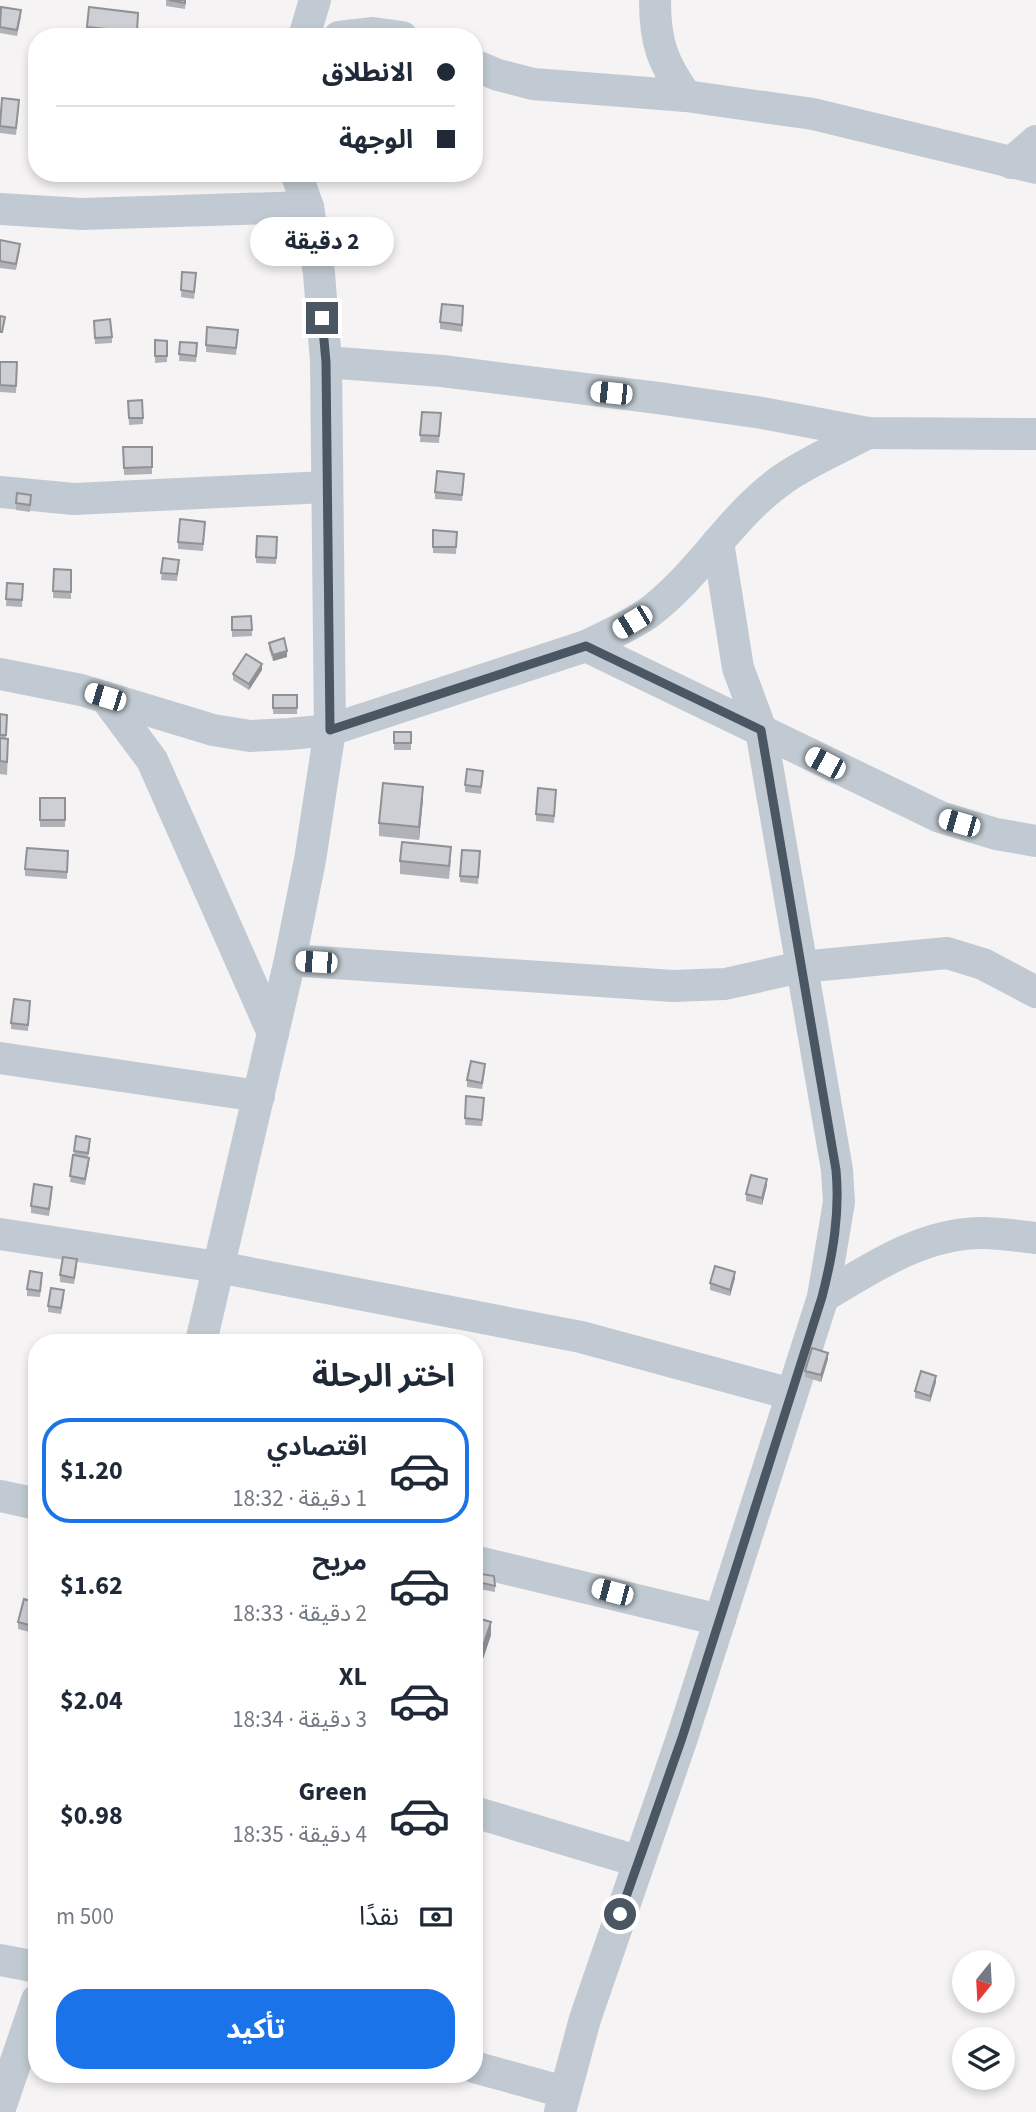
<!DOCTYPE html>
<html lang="ar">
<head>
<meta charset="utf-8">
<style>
	body { margin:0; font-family:"Source Sans 3","Noto Sans Arabic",sans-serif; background:#f6f6f7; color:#1f2937; direction:rtl; height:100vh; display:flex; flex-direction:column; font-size:26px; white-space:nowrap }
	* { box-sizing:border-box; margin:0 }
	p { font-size:23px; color:#747a83 }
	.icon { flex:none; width:38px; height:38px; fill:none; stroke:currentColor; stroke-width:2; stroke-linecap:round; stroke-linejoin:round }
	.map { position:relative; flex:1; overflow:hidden; direction:ltr }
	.details { position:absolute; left:28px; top:1334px; width:455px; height:749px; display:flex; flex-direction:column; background:#fff; border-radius:28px; box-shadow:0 4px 10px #0003; direction:rtl }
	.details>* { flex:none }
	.hud { position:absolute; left:28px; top:28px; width:455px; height:154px; border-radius:28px; box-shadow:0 4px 10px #0003; direction:rtl; display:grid; align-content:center; height:154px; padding:0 28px; background:#fff }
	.needle { width:46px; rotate:198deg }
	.fabs { position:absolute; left:952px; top:1950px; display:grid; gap:14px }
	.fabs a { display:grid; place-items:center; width:63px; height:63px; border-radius:50%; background:#fff; box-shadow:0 4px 10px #0003; font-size:35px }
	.end { position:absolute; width:32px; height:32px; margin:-16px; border:9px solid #4a5661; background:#fff; box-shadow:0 0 0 4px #fff }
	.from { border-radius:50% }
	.bubble { position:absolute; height:49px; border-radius:24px; background:#fff; box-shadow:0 4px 10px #0003; font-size:23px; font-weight:700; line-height:49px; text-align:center; direction:rtl }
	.car { position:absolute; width:21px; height:42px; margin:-21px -10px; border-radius:9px; box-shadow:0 0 5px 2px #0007; background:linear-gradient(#fff 24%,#345 0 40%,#fff 0 76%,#345 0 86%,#fff 0) }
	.hud b { display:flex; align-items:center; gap:24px; height:66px; font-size:26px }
	.hud b+b { border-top:2px solid #e0e1e3 }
	.hud i { width:18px; height:18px; background:#1f2937 }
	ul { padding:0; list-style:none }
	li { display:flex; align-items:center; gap:21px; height:105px; margin:0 14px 10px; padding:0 14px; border:4px solid transparent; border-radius:28px }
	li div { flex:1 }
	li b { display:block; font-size:26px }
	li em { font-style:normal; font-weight:700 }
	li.active { border-color:#1a73e8 }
	li>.icon { width:63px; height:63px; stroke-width:1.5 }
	h2 { padding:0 28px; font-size:32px; line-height:84px }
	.pay { display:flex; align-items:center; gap:18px; height:77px; padding:0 28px; font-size:26px }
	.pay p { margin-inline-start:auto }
	.primary-button { display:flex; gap:14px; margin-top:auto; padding:14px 28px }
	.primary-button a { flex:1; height:80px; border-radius:28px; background:#1a73e8; color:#fff; font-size:28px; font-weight:700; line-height:80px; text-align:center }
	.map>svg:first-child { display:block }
</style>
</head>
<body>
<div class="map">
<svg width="1036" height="2112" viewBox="0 0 1036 2112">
	<rect width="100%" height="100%" fill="#f5f3f3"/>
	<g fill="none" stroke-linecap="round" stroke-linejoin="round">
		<g stroke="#c1cad2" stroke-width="32">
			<path d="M655,0C655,42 662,62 686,96"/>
			<polyline points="304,37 315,0"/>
			<polyline points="339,37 373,33 402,37"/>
			<polyline points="474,65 498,75 533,84 686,96 813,114 1036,168"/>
			<polyline points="1011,163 1036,141"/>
			<polyline points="0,209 82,214 308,207"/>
			<polyline points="326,362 442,371 658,398 762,413 868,433 1036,434"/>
			<polyline points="0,492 74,499 326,487"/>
			<polyline points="586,646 940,817 996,834 1036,841"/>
			<path d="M0,674L81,690L213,730L250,736L289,734L330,730L586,646C606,636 628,627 647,614C699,576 731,515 783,479C809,461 840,448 868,433"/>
			<polyline points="105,697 152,760 273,1033"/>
			<polyline points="290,960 673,986 725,984 801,967 947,953 983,964 1036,992"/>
			<polyline points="0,1058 259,1096"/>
			<polyline points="0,1234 218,1267 581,1337 791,1394"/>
			<path d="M823,1297C871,1268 923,1233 982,1233C1000,1233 1018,1236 1036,1238"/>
			<polyline points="201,1342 290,960 310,860 330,730 326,362 319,273 308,207 296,173"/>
			<polyline points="0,1496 37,1504"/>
			<polyline points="474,1561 720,1620"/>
			<polyline points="474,1812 637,1861"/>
			<polyline points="0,1960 37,1967"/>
			<polyline points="474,2067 564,2092"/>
			<polyline points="0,2108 37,2000"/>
			<polyline points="560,2112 585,2019 682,1738 823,1297 839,1202 837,1170 761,730 738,668 718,542"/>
		</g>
	</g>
	<g fill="#b0b2b7">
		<polygon points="166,0 186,0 185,9 166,6"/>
		<polygon points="0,15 21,17 17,36 0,33"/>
		<polygon points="138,25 137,37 87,37 87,27"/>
		<polygon points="19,107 16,135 0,133 0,118"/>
		<polygon points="414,173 435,173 434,182 414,180"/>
		<polygon points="273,237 293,238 292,261 272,259"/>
		<polygon points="0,240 20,250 16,270 0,268"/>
		<polygon points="182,272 196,280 194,299 181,297"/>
		<polygon points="463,312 462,332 440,329 440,322"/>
		<polygon points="94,321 112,337 112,343 95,344"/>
		<polygon points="238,336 236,355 206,352 206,345"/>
		<polygon points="155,340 167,341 167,362 155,363"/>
		<polygon points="180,342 197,350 196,362 179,361"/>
		<polygon points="0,362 17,362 16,393 0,392"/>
		<polygon points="128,401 143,418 143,424 129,425"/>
		<polygon points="422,412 441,413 439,443 420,442"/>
		<polygon points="123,447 152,447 152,474 124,475"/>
		<polygon points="464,480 462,501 435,499 435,492"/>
		<polygon points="31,501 30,512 16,510 16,503"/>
		<polygon points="205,528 203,551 178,549 178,542"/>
		<polygon points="433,530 457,532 456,554 433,553"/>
		<polygon points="277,537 276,564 256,563 256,557"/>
		<polygon points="163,558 179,566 177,581 161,580"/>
		<polygon points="54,569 71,570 71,599 53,598"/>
		<polygon points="7,583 23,584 22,607 6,606"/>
		<polygon points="251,616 252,636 232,637 232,617"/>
		<polygon points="269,643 287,657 273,661 269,649"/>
		<polygon points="262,670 249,690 233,680 233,674"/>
		<rect x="273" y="695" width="24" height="19"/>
		<polygon points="0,714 7,715 6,739 8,752 7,775 0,774"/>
		<rect x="394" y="732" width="17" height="18"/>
		<polygon points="483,777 481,794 465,792 465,785"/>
		<polygon points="556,796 554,823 536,821 536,814"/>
		<rect x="40" y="798" width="25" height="29"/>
		<polygon points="423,799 419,840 379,836 379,823"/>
		<polygon points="68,851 67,879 25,876 25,869"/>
		<polygon points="480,858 478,884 460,882 460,876"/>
		<polygon points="451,860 449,879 400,874 400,861"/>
		<polygon points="30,1008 28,1031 11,1029 11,1023"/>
		<polygon points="485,1070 482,1089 467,1087 467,1080"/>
		<polygon points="466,1096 484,1104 482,1126 465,1125"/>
		<polygon points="90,1145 88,1158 89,1164 85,1185 70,1182 74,1151"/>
		<polygon points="767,1185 762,1205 746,1201 746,1194"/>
		<polygon points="52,1194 49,1216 31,1213 31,1206"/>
		<polygon points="77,1266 74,1284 60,1282 60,1275"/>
		<polygon points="735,1278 730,1296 710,1290 710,1283"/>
		<polygon points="42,1279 40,1297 27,1296 27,1289"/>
		<polygon points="64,1297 61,1314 48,1312 48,1306"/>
		<polygon points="828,1359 821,1382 805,1377 805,1371"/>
		<polygon points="936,1382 930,1402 915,1398 915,1391"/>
		<polygon points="37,1413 37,1456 32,1455 32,1442"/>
		<polygon points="474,1574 495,1586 495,1592 474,1588"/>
		<polygon points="37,1603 37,1634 18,1629 18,1622"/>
		<polygon points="474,1617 491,1635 479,1671 474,1670"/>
	</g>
	<g fill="#909195">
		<polygon points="287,651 287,657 273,661 273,655"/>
		<polygon points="262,664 262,670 249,690 249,684"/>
		<polygon points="423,787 423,799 419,840 419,827"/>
		<polygon points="767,1179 767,1185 762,1205 762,1198"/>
		<polygon points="735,1272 735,1278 730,1296 730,1290"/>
		<polygon points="828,1353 828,1359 821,1382 821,1375"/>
		<polygon points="936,1376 936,1382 930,1402 930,1396"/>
		<polygon points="491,1622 491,1635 479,1671 479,1658"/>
	</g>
	<g fill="#cdcfd5" stroke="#909195" stroke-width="2">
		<polygon points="169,0 185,0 185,3"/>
		<polygon points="1,7 21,10 17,30 0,27"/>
		<polygon points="89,7 138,13 137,32 87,27"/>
		<polygon points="2,98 19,100 16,128 0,126"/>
		<polygon points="414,173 434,173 434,176"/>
		<polygon points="273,237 293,238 292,254 272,252"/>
		<polygon points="0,240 20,244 16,264 0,261"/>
		<polygon points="182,272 196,273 194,292 181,290"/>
		<polygon points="442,304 463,306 462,325 440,322"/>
		<polygon points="0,316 5,317 2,332 0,332"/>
		<polygon points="110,319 112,337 95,338 94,321"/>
		<polygon points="207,327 238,330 236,348 206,345"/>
		<polygon points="155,340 167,341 167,356 155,356"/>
		<polygon points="180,342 197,343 196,356 179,354"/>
		<polygon points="0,362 17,362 16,386 0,385"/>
		<polygon points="142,400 143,418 129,418 128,401"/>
		<polygon points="422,412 441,413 439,436 420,435"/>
		<polygon points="123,447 152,447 152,467 124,468"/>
		<polygon points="437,471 464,474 462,495 435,492"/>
		<polygon points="17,493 31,495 30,505 16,503"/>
		<polygon points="180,519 205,522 203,544 178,542"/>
		<polygon points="433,530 457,532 456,547 433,547"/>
		<polygon points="257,536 277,537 276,558 256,557"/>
		<polygon points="163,558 179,560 177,574 161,573"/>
		<polygon points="54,569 71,570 71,592 53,591"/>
		<polygon points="7,583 23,584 22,600 6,599"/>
		<polygon points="251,616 252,630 232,630 232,617"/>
		<polygon points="284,638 287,651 273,655 269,643"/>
		<polygon points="246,654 262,664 249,684 233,674"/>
		<rect x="273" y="695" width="24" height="13"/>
		<polygon points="0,714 7,715 6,735 0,735"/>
		<rect x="394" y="732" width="17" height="11"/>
		<polygon points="0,738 8,739 7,762 0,761"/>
		<polygon points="467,769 483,771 481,787 465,785"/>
		<polygon points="383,783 423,787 419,827 379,823"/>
		<polygon points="538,788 556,790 554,816 536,814"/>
		<rect x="40" y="798" width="25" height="22"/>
		<polygon points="402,842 451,847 449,866 400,861"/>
		<polygon points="27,848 68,851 67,872 25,869"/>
		<polygon points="462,850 480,851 478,877 460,876"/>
		<polygon points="14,999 30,1001 28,1025 11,1023"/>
		<polygon points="471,1061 485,1064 482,1083 467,1080"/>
		<polygon points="466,1096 484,1098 482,1120 465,1118"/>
		<polygon points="76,1136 90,1139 88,1153 74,1151"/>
		<polygon points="73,1155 89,1158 85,1179 70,1176"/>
		<polygon points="751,1175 767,1179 762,1198 746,1194"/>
		<polygon points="34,1184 52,1187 49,1209 31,1206"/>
		<polygon points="63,1257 77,1259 74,1278 60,1275"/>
		<polygon points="715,1266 735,1272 730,1290 710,1283"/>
		<polygon points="30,1271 42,1273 40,1291 27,1289"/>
		<polygon points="51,1288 64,1290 61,1308 48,1306"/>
		<polygon points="812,1348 828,1353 821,1375 805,1371"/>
		<polygon points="921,1371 936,1376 930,1396 915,1391"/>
		<polygon points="37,1413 37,1443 32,1442"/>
		<polygon points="475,1573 494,1576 495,1586 474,1581"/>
		<polygon points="24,1599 37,1603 37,1627 18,1622"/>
		<polygon points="474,1617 491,1622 479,1658 474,1657"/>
	</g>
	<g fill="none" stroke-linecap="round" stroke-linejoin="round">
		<path stroke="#4a5661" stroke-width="9" d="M322,318L326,362L330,730L586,646L761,730L836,1170C840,1214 833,1254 822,1297L682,1738L620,1914"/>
	</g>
</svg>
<div class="fabs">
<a><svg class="needle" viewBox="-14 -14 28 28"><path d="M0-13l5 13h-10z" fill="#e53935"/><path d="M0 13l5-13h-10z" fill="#747a83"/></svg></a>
<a><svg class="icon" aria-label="layers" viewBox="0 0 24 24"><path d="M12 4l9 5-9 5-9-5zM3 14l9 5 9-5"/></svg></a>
</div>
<i class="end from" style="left:620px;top:1914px"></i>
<i class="end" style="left:322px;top:318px"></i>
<div class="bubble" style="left:250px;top:217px;width:144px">2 دقيقة</div>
<i class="car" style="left:611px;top:393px;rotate:276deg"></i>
<i class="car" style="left:632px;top:622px;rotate:239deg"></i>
<i class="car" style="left:105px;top:697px;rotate:287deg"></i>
<i class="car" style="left:825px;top:763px;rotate:298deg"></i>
<i class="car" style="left:959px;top:823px;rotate:286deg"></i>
<i class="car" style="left:316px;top:962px;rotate:274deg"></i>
<i class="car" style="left:612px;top:1592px;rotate:285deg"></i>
<div class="hud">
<b><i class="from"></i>الانطلاق</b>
<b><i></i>الوجهة</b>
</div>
<section class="details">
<h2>اختر الرحلة</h2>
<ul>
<li class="active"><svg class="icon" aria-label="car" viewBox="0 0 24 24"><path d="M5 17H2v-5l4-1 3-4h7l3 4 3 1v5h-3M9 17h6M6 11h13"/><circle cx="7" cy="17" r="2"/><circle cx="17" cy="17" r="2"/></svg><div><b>اقتصادي</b><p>1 دقيقة · 18:32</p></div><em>$1.20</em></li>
<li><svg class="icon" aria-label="car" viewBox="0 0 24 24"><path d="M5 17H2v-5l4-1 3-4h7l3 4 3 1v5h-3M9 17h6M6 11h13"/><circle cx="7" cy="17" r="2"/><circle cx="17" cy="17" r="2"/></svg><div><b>مريح</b><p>2 دقيقة · 18:33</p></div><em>$1.62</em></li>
<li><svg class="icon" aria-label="car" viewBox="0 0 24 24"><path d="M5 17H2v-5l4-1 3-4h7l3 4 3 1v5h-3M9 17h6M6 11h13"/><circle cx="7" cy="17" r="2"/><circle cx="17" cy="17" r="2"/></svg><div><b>XL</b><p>3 دقيقة · 18:34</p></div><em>$2.04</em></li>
<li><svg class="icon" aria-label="car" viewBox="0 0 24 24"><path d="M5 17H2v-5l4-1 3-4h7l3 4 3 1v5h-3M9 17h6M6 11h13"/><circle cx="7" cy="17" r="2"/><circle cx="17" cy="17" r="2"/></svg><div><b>Green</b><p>4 دقيقة · 18:35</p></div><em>$0.98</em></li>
</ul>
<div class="pay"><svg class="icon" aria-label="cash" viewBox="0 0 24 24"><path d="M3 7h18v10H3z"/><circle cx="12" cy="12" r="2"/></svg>نقدًا<p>500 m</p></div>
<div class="primary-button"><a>تأكيد</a></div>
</section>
</div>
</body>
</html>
